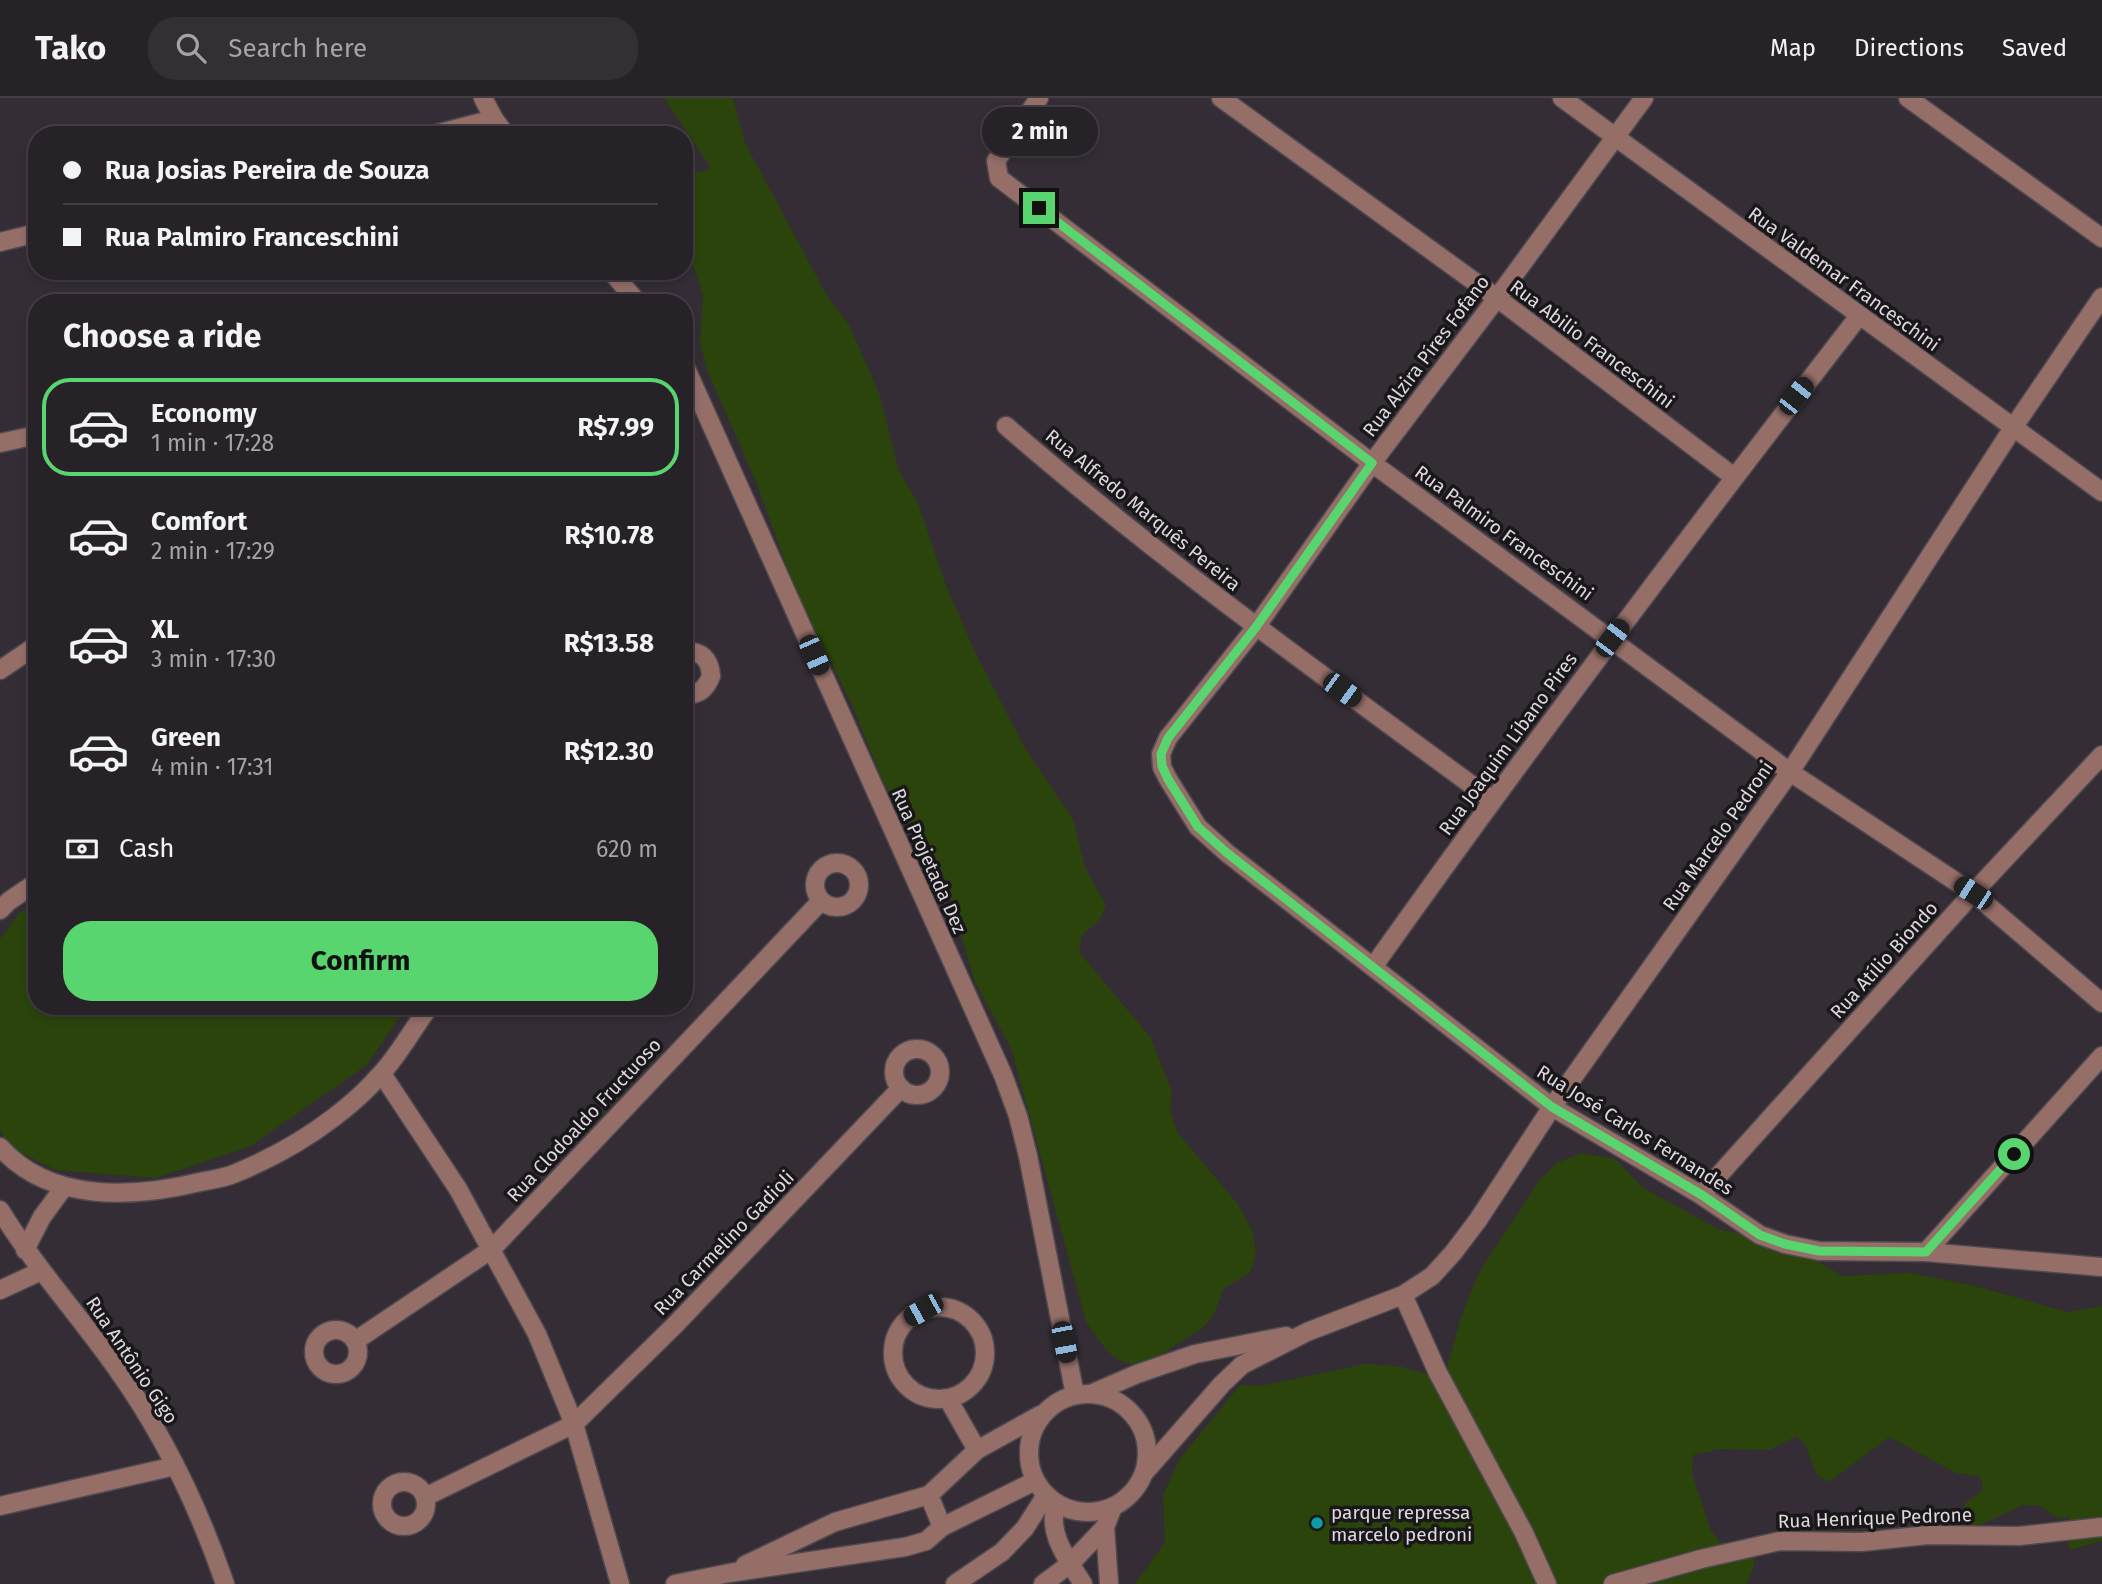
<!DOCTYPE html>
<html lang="en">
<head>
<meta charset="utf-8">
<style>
	body { margin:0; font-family:"Fira Sans",sans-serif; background:#332f34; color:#f1f3f6; height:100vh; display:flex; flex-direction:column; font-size:26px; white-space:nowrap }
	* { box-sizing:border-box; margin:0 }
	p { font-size:23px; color:#a4a4a8 }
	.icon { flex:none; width:38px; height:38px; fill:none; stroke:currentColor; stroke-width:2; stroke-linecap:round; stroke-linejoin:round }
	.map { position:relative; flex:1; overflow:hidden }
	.panel { position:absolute; left:28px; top:196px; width:665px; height:721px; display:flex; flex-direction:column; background:#272228; border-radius:28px; box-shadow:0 4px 10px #0003,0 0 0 2px #433f45 }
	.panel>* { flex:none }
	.guide { position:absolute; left:28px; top:28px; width:665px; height:154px; border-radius:28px; box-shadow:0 4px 10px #0003,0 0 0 2px #433f45; display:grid; align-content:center; height:154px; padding:0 35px; background:#272228 }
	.end { position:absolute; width:32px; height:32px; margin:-16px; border:9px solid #59d56f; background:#111; box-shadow:0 0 0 4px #111 }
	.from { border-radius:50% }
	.bubble { position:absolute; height:49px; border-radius:24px; background:#272228; box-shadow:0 4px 10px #0003,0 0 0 2px #433f45; font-size:23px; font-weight:700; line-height:49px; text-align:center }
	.car { position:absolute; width:21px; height:42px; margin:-21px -10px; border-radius:9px; box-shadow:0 0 5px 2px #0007; background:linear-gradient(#222 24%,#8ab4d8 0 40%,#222 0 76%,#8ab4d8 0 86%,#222 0) }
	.guide b { display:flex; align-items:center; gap:24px; height:66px; font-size:26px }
	.guide b+b { border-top:2px solid #433f45 }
	.guide i { width:18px; height:18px; background:#f1f3f6 }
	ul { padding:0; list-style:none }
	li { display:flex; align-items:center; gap:21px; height:98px; margin:0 14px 10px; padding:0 21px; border:4px solid transparent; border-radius:28px }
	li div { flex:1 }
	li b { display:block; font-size:26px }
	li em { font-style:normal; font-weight:700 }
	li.on { border-color:#59d56f }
	li>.icon { width:63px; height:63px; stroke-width:1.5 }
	h2 { padding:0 35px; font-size:32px; line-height:84px }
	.pay { display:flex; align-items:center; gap:18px; height:77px; padding:0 35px; font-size:26px }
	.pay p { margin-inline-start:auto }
	.cta { display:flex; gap:14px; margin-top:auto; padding:14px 35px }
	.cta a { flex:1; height:80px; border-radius:28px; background:#59d56f; color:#111; font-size:28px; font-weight:700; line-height:80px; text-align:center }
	header { display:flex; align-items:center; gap:42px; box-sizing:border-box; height:98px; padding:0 35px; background:#272228; border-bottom:2px solid #433f45 }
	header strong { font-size:33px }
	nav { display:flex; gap:38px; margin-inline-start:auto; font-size:24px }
	.search { width:490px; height:63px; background:#332f34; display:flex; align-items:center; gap:18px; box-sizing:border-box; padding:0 24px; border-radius:28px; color:#a4a4a8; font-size:26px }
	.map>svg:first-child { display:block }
</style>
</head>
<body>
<header>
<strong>Tako</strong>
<div class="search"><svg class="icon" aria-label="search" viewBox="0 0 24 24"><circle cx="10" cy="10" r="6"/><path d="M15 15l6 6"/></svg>Search here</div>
<nav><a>Map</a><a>Directions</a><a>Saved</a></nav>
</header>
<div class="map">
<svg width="2102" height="1486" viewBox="0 0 2102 1486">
	<rect width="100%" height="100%" fill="#342d35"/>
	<g fill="#2b440b">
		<path d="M664,0H733L745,45L826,196L849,227L879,295L899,373L918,405L945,485L975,554L1026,652L1073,721L1085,769L1106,808L1099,823L1082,837L1079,854L1151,940L1172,994L1170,1011L1177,1034L1237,1105L1252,1132L1256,1155L1250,1175L1223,1191C1212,1227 1206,1228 1176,1247C1167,1252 1158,1261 1148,1264C1118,1275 1099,1244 1086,1223L1011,950L975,884L941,769L903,719L881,679L851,604L797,497L757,386L707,272L700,245L703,198L695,171L684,155V76L708,72L710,68Z"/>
		<polygon points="37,805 37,908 407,908 367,967 249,1049 156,1080 56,1072 9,1049 0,1031 0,841 19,815"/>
		<polygon points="1581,1055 1615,1061 1642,1089 1718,1131 1788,1147 1843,1178 1910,1175 1971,1187 2068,1214 2102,1208 2102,1443 2069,1452 2069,1418 2059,1421 2040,1408 2023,1407 1946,1443 1875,1439 1962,1415 1965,1405 1981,1394 1983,1385 1978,1378 1956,1375 1889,1339 1829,1384 1817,1377 1805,1346 1796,1338 1770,1352 1719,1351 1693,1357 1692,1375 1711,1433 1730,1455 1755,1458 1753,1470 1747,1486 1135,1486 1165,1444 1163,1398 1179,1362 1240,1287 1260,1288 1365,1266 1399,1268 1436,1279 1445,1277 1461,1220 1479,1174 1541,1080 1557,1065"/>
	</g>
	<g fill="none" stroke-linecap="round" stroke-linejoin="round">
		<g stroke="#4f4950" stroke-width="21">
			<g id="minor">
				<polyline points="483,0 494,21 506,37"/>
				<polyline points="1039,0 996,63 999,80 1372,365 1790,674 1973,795 2102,905"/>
				<polyline points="1221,0 1497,200 1734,379"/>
				<polyline points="1562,0 2102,394"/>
				<polyline points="1644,0 1497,200 1372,365 1256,529 1168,640 1161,656 1162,669 1168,681 1198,729 1227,755 1552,1009 1701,1097 1760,1137 1785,1146 1819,1153 1926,1154 2102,1169"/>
				<polyline points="1908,0 2102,140"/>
				<polyline points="432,37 494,21"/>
				<polyline points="0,144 37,135"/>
				<polyline points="611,173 638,205"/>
				<polyline points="684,266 1003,977 1018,1018 1028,1058 1075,1297"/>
				<path d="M1006,328C1160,462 1328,581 1492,702"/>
				<polyline points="0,345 37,337"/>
				<path d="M684,554C701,552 710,561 711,578C706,591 698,598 684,596"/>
				<polyline points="0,572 37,547"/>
				<circle cx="837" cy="787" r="22"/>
				<polyline points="0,812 9,803 37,784"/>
				<path d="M1373,869C1530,648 1693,432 1859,218"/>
				<circle cx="917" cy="974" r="23"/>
				<polyline points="382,976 458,1091 537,1236 574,1326 620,1486"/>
				<path d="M0,1049C49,1105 134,1100 200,1084C211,1082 225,1080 236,1075C270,1061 303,1043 333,1020C349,1008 367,992 380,977C399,957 413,930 430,908"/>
				<polyline points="1701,1097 1973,795 2102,657"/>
				<path d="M0,1112C35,1169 79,1217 117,1271C164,1337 199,1410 225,1486"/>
				<polyline points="25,1152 42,1119 64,1089"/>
				<polyline points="1926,1154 2102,958"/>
				<polyline points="0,1192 41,1173"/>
				<polyline points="1403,1197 1438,1275 1524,1435 1547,1486"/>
				<circle cx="939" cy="1255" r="46"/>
				<circle cx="336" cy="1254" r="22"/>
				<polyline points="355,1243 492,1151 821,803"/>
				<polyline points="1093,1295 1137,1276 1195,1256 1286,1238"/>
				<circle cx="1088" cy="1355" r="59"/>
				<polyline points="948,1301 977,1352"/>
				<polyline points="1144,1375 1222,1286 1242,1267 1307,1234 1403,1197 1432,1178 1453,1155 1478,1122 1552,1009 1790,674 2013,330 2102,199"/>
				<circle cx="404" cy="1406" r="22"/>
				<polyline points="929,1397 942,1429"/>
				<polyline points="425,1399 574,1326 675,1227 901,990"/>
				<path d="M1057,1406C1045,1434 1069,1463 1083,1486"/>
				<polyline points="0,1408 175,1368"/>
				<polyline points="1105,1429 1109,1486"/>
				<polyline points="745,1467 835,1424 929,1397 977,1352 1040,1317"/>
				<polyline points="675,1486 729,1475 905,1449 926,1443 942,1429 1035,1383"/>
				<polyline points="955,1486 1002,1454 1025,1430 1046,1397"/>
				<polyline points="1043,1486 1070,1466 1105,1429 1113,1409"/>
				<polyline points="1613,1486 1701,1461 1780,1443 1862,1444 1928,1437 2019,1438 2102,1429"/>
			</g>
		</g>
		<use href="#minor" stroke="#956e68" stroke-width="18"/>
	</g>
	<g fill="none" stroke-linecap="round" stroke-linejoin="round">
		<polyline stroke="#59d56f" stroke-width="9" points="1039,110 1372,365 1256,529 1168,640 1161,656 1162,668 1168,681 1198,729 1227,755 1552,1009 1702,1097 1760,1137 1785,1146 1819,1153 1926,1154 2014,1056"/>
	</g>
	<circle fill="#0f9aa8" stroke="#1a171a" stroke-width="2.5" cx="1317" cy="1425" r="7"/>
	<g text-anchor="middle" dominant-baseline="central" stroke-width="7" stroke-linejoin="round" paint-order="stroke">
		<g font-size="19" fill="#ddd9de" stroke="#1a171a">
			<text transform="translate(1844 181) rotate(36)">Rua Valdemar Franceschini</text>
			<text transform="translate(1592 246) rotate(37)">Rua Abilio Franceschini</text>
			<text transform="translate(1426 258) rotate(-53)">Rua Alzira Píres Fofano</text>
			<text transform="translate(1143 412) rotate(39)">Rua Alfredo Marquês Pereira</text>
			<text transform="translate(1504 435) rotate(36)">Rua Palmiro Franceschini</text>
			<text transform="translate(1508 646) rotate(-54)">Rua Joaquim Líbano Pires</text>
			<text transform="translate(1718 738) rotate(-55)">Rua Marcelo Pedroni</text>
			<text transform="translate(929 763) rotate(66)">Rua Projetada Dez</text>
			<text transform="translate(1884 862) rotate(-48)">Rua Atílio Biondo</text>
			<text transform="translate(584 1022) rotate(-47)">Rua Clodoaldo Fructuoso</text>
			<text transform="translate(1635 1032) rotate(32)">Rua José Carlos Fernandes</text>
			<text transform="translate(724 1145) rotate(-46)">Rua Carmelino Gadioli</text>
			<text transform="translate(132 1262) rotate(56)">Rua Antônio Gigo</text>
			<text transform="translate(1875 1420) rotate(-2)">Rua Henrique Pedrone</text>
		</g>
		<g font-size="19" fill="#ddd9de" stroke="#1a171a" text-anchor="start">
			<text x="1331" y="1414">parque repressa<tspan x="1331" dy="22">marcelo pedroni</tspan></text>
		</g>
	</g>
</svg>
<i class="end from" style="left:2014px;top:1056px"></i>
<i class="end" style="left:1039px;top:110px"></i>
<div class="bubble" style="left:982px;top:9px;width:116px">2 min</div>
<i class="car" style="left:1796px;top:298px;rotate:38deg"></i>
<i class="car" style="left:1612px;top:540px;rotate:37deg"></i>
<i class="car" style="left:814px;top:557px;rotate:156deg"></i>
<i class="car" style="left:1342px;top:592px;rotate:126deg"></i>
<i class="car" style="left:1973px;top:795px;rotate:303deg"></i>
<i class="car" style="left:923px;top:1212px;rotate:241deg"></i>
<i class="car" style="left:1064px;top:1244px;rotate:169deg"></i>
<div class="guide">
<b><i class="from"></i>Rua Josias Pereira de Souza</b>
<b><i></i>Rua Palmiro Franceschini</b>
</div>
<section class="panel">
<h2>Choose a ride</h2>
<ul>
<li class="on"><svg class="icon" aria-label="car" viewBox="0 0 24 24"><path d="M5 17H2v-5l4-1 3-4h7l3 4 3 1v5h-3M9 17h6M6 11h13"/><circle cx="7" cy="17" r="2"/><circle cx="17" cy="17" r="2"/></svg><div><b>Economy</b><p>1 min · 17:28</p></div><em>R$7.99</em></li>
<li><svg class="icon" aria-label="car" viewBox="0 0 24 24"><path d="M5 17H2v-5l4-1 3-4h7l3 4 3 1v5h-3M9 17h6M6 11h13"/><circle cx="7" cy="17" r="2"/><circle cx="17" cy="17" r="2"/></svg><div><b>Comfort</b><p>2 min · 17:29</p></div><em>R$10.78</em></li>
<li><svg class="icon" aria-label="car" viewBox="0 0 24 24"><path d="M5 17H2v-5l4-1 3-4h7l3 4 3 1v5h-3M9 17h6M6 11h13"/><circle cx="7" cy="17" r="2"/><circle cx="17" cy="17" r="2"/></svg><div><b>XL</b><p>3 min · 17:30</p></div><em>R$13.58</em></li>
<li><svg class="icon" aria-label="car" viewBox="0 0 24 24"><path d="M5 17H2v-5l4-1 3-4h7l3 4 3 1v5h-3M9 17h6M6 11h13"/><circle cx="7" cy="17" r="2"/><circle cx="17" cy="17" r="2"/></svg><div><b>Green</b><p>4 min · 17:31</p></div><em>R$12.30</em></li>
</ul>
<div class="pay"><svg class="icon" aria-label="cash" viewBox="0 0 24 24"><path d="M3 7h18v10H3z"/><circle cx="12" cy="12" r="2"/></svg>Cash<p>620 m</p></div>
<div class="cta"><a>Confirm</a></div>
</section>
</div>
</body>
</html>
